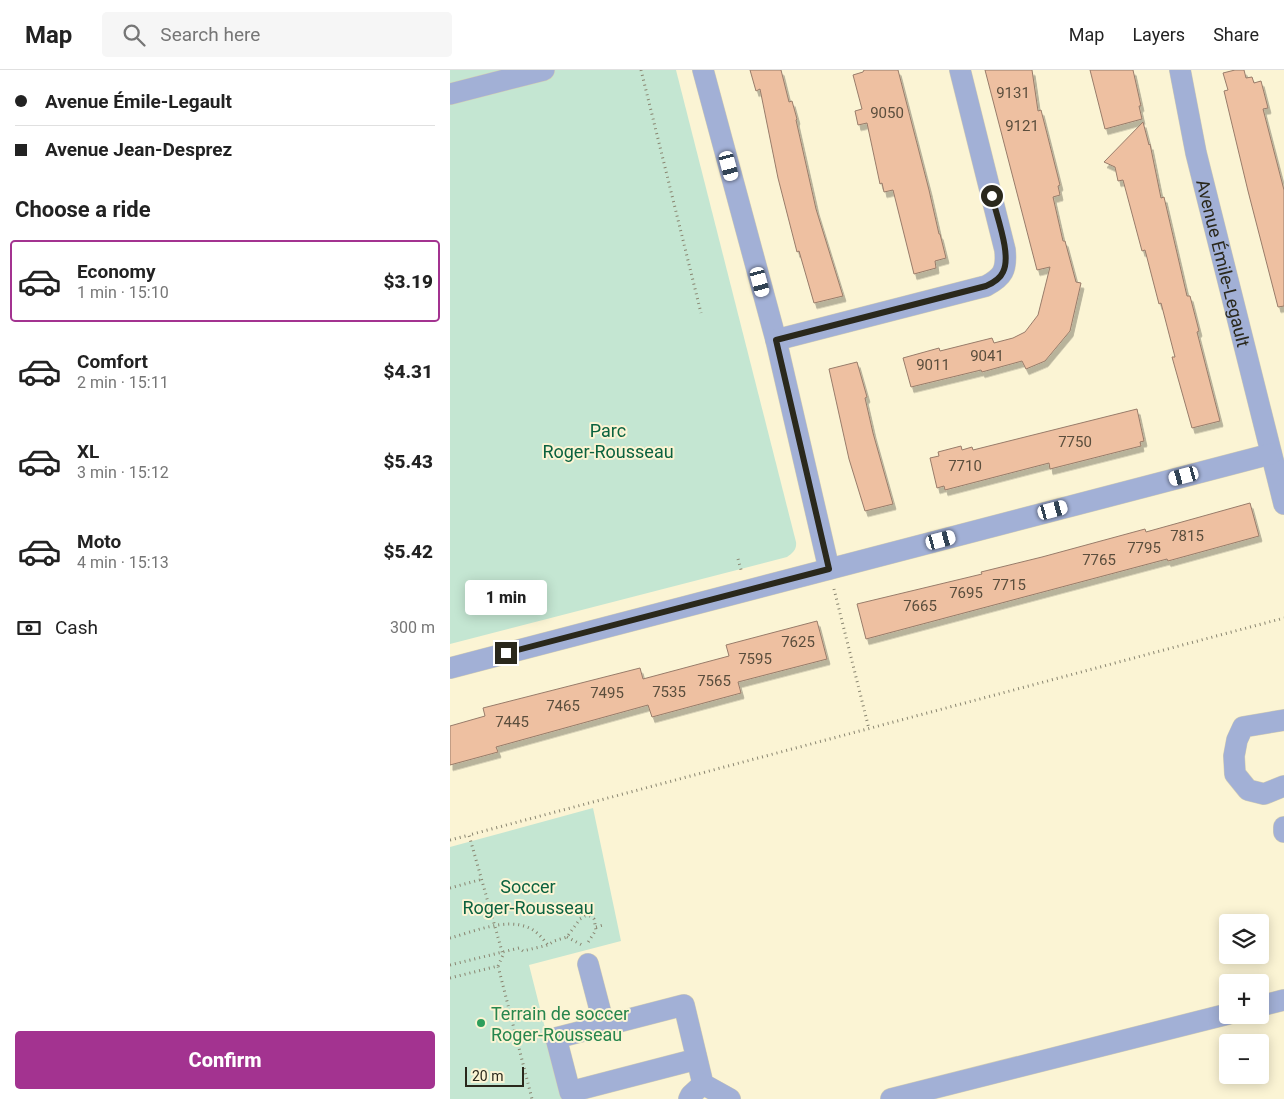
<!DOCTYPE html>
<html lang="en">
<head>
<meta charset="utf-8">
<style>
	body { margin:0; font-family:Roboto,sans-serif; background:#f6f6f6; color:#222; height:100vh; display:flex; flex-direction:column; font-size:19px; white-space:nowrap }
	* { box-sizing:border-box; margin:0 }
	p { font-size:16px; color:#767676 }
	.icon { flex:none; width:28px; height:28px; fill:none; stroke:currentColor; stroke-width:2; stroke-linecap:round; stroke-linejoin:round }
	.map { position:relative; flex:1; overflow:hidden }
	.side { display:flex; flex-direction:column; background:#fff; width:450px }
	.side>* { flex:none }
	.banner { display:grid; align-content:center; height:110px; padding:0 15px; background:#fff }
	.fabs { position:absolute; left:769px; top:844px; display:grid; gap:10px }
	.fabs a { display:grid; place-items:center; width:50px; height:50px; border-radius:5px; background:#fff; box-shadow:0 2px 12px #0003; font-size:25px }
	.scale { position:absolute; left:15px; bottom:12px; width:59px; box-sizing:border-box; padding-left:5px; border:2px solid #2a281c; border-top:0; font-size:14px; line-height:18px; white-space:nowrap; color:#2a281c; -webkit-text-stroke:4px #fbf4d4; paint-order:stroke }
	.end { position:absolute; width:22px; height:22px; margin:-11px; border:6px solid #2a281c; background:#fff; box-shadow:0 0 0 2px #fff }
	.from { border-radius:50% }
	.bubble { position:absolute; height:35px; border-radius:5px; background:#fff; box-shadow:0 2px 12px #0003; font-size:16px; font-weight:800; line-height:35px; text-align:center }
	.car { position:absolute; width:15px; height:30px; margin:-15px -8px; border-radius:6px; box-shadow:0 0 4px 1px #0007; background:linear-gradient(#fff 24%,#345 0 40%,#fff 0 76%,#345 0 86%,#fff 0) }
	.banner b { display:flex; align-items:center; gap:18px; height:48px; font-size:19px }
	.banner b+b { border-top:1px solid #e0e0e0 }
	.banner i { width:12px; height:12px; background:#222 }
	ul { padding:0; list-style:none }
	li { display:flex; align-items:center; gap:15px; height:82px; margin:0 10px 8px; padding:0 5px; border:2px solid transparent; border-radius:5px }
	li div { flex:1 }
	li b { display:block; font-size:19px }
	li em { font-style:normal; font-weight:800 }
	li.on { border-color:#a33390 }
	li>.icon { width:45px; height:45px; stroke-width:1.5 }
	h2 { padding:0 15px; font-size:22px; line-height:60px }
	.pay { display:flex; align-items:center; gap:12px; height:55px; padding:0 15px; font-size:19px }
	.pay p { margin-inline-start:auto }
	.cta { display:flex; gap:10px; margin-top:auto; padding:10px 15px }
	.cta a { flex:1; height:58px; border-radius:5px; background:#a33390; color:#fff; font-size:20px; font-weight:800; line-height:58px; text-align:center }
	header { display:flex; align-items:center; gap:30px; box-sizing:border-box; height:70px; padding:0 25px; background:#fff; border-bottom:1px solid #e0e0e0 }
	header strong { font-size:24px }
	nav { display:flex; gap:28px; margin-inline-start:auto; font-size:18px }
	.search { width:350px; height:45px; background:#f6f6f6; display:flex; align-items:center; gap:12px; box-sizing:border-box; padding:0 18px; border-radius:5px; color:#767676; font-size:19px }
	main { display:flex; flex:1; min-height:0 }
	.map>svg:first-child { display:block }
</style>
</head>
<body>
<header>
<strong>Map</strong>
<div class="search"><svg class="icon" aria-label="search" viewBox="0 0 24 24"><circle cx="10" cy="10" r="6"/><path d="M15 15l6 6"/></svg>Search here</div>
<nav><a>Map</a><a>Layers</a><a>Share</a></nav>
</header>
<main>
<section class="side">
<div class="banner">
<b><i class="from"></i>Avenue Émile-Legault</b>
<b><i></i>Avenue Jean-Desprez</b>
</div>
<h2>Choose a ride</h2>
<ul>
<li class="on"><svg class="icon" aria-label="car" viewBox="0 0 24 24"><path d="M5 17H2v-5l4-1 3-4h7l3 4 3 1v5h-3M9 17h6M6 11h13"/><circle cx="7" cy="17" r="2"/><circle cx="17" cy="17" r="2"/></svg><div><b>Economy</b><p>1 min · 15:10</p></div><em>$3.19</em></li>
<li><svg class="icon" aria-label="car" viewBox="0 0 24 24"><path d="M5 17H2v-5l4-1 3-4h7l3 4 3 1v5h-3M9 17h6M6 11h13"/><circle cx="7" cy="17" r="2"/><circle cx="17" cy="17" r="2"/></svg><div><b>Comfort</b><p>2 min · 15:11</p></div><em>$4.31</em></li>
<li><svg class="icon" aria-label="car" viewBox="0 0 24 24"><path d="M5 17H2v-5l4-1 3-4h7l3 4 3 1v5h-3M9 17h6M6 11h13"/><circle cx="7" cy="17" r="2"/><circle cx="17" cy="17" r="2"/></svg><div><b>XL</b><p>3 min · 15:12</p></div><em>$5.43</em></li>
<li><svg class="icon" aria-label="car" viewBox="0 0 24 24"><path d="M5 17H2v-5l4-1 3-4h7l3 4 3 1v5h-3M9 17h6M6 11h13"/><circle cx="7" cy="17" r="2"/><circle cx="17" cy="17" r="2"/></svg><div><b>Moto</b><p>4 min · 15:13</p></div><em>$5.42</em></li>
</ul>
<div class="pay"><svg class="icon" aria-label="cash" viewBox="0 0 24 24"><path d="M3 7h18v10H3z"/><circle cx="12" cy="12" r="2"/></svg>Cash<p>300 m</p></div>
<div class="cta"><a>Confirm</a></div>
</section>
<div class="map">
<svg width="834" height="1029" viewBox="0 0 834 1029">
	<defs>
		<filter id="shadow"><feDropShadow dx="3" dy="5.5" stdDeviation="0" flood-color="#0004"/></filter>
	</defs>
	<rect width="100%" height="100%" fill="#fbf4d4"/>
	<g fill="#c4e6d2">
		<path d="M0,0H226L346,472C347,479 343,483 337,487L0,574Z"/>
		<polygon points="143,738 171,871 79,895 113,1029 0,1029 0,777"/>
	</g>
	<g fill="#eec0a1" stroke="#987c6a" filter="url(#shadow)">
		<polygon points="300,0 331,0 339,32 342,31 347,49 346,50 366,139 393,226 364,233 349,181 347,182 328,108 310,19 306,21"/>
		<polygon points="414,0 448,0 479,120 489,164 490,164 496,188 485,191 486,198 464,204 443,120 434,122 432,113 430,114 417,53 408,55 405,41 412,39 403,5 413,2"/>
		<polygon points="535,0 582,0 588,41 591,40 610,115 608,116 610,125 603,127 613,171 615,171 626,212 631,213 620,261 595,291 576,299 572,291 532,302 531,300 461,317 453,288 489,278 490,281 542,268 544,273 563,268 575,262 588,245 600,197 587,200"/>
		<polygon points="640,0 683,0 691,36 689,36 692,49 655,59"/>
		<polygon points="785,0 794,0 796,8 802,7 804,13 811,11 818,38 813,39 834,120 834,236 828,237 798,121 774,21 778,20 773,3"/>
		<polygon points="693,52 699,75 700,74 711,128 714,127 737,226 740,226 749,261 747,262 770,351 742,358 722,287 725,287 711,233 709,234 695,180 692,181 673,110 668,111 665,97 654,92"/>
		<polygon points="407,292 417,327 415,328 423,363 443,434 415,441 399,389 379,299"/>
		<polygon points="687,339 694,371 690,372 691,376 600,399 599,393 495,420 494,416 487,418 480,388 489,386 488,382 511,376 512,380 522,377 523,380"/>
		<polygon points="800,433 809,466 718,491 717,489 416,569 407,534 532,504 531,502 592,487 695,459 696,462"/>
		<polygon points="367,551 377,589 288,612 291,623 202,647 198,635 46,677 48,682 0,695 0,656 35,646 33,638 190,598 193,609 279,586 276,575"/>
	</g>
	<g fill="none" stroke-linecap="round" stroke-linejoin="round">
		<g stroke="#d5cfb3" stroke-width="22">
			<g id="minor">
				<polyline points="253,0 326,270 379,499"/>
				<path id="s1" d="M730,0L746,83L834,434"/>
				<polyline points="0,24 94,0"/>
				<path d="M326,270L536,216C553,207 557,200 555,180L510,0"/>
				<polyline points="0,598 821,384"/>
				<polyline points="834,650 793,657 787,670 784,686 785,704 798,720 814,724 834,716"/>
				<polyline points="834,757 834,762"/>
				<polyline points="138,894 154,955"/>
				<polyline points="810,936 834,930"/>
				<polyline points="247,989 120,1022 106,968 234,935 253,1014 280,1029"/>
				<polyline points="239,1029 241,1025 253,1014"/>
				<polyline points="441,1029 778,944"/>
			</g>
		</g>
		<g stroke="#898570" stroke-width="3" stroke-dasharray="1 4" stroke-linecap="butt">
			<polyline points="191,0 251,243"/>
			<polyline points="288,489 292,503"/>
			<polyline points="384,519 419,659"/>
			<polyline points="0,770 19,765"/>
			<polyline points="0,818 33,809"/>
			<polyline points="146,857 153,855"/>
			<polyline points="117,867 132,875"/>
			<path d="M0,868C23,862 54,848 77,857C86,860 92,868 98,875"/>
			<polyline points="0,895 69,878 73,881 98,875 104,871 117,867 130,849 135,846 140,846 144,849 146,860 137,874"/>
			<polyline points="48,896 53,885 19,765 834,548"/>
			<polyline points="0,908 48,896 82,1029"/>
		</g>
		<use href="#minor" stroke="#a2b0d6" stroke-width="21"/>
	</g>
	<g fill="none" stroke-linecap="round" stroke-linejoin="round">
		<path stroke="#2a281c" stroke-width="6" d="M56,583L379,499L326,270L536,216C543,213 550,209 553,202C562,185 546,145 542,126"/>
	</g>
	<circle fill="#2e9e5b" stroke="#fbf4d4" stroke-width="2" cx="31" cy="953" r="5"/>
	<g text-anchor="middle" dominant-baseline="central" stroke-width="4" stroke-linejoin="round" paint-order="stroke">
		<g font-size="15" fill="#5b4e3d">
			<text x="563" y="23">9131</text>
			<text x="437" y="43">9050</text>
			<text x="572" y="56">9121</text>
			<text x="537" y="286">9041</text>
			<text x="483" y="295">9011</text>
			<text x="625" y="372">7750</text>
			<text x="515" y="396">7710</text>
			<text x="737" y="466">7815</text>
			<text x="694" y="478">7795</text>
			<text x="649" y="490">7765</text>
			<text x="559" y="515">7715</text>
			<text x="516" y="523">7695</text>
			<text x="470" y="536">7665</text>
			<text x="348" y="572">7625</text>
			<text x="305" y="589">7595</text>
			<text x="264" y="611">7565</text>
			<text x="219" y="622">7535</text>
			<text x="157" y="623">7495</text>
			<text x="113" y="636">7465</text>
			<text x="62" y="652">7445</text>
		</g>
		<g font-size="18" fill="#2a281c" stroke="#fbf4d4">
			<text stroke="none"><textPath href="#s1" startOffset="198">Avenue Émile-Legault</textPath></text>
		</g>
		<g font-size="18" fill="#0b623f" stroke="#fbf4d4">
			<text x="158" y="360">Parc<tspan x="158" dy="21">Roger-Rousseau</tspan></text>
			<text x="78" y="816">Soccer<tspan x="78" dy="21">Roger-Rousseau</tspan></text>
		</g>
		<g font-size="18" fill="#27864d" stroke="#fbf4d4" text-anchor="start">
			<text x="41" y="943">Terrain de soccer<tspan x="41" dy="21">Roger-Rousseau</tspan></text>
		</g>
	</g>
</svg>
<div class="fabs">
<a><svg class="icon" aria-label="layers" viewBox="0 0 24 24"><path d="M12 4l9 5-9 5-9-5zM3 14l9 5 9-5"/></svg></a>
<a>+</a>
<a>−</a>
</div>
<div class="scale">20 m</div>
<i class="end from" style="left:542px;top:126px"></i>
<i class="end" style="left:56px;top:583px"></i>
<div class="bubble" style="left:15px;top:510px;width:82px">1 min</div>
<i class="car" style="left:279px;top:96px;rotate:165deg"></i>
<i class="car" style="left:310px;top:212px;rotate:165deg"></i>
<i class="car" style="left:734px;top:406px;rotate:255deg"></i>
<i class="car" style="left:603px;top:440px;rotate:75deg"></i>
<i class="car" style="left:491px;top:470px;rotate:75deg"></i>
</div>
</main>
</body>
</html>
